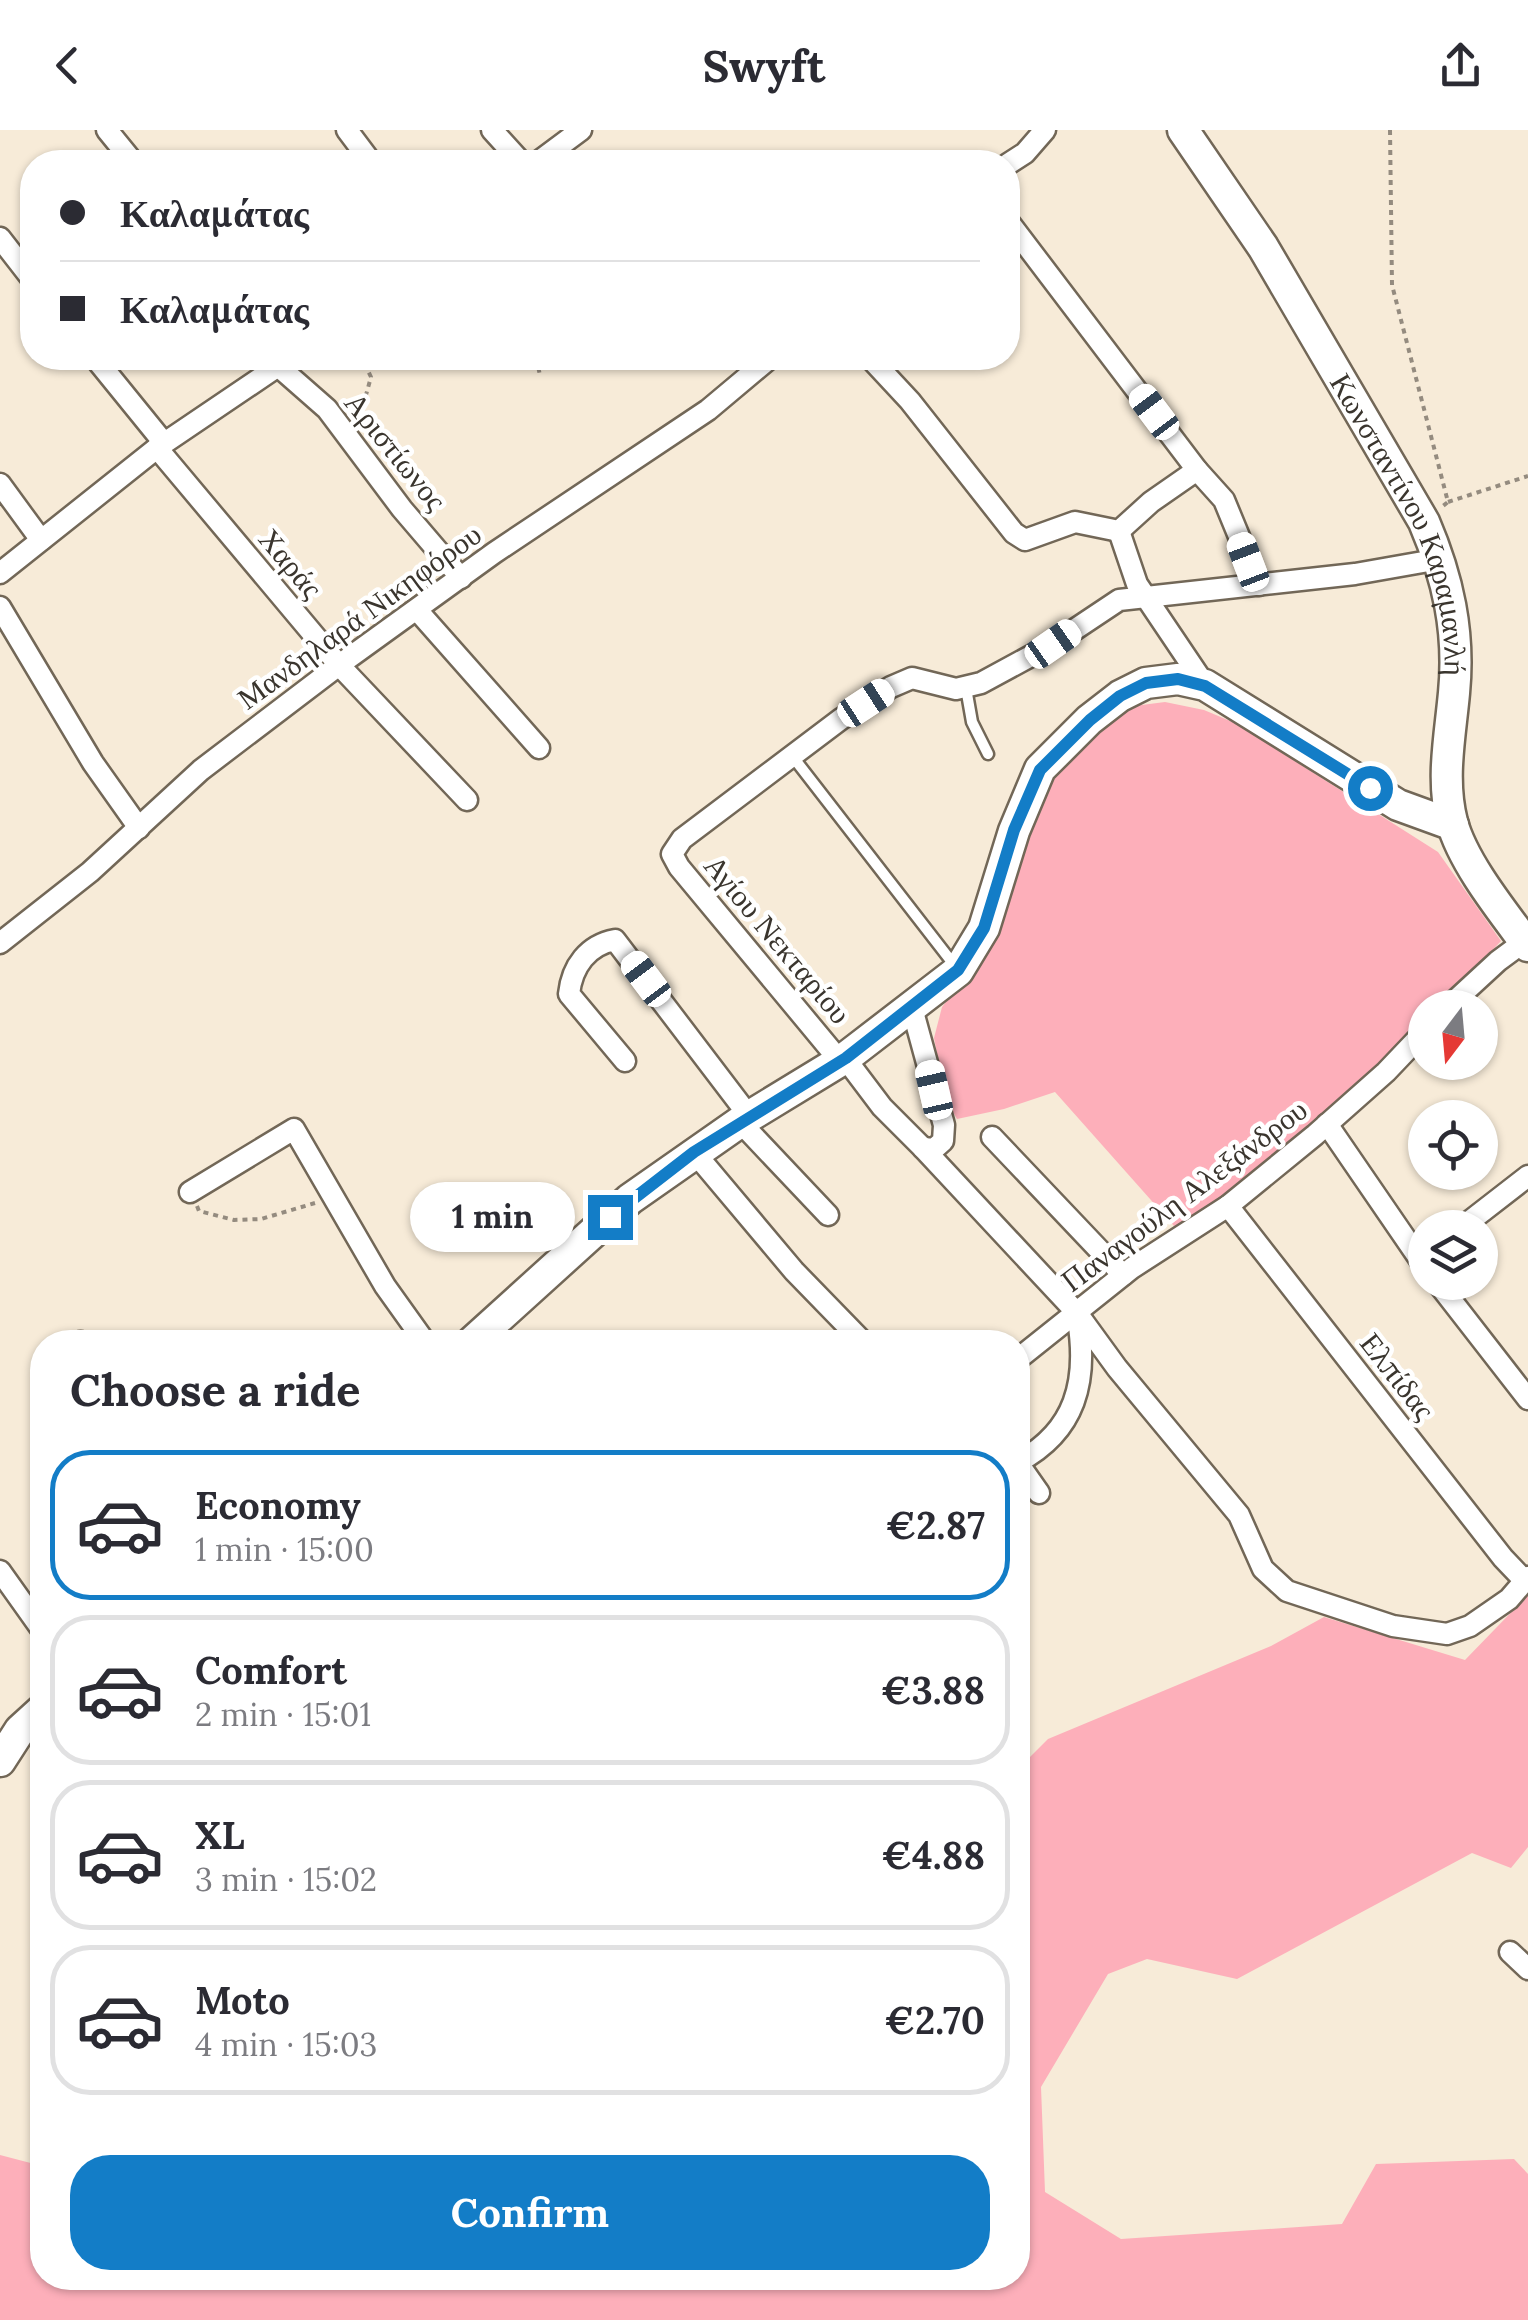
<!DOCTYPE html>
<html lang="en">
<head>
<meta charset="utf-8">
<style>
	body { margin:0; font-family:Lora,serif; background:#f2f2f3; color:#2b2b33; height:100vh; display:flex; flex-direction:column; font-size:38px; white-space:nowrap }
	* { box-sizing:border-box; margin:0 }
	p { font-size:32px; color:#7c7c81 }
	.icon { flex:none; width:55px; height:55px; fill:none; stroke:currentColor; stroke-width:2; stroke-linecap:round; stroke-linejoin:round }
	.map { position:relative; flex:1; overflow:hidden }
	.details { position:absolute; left:30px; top:1200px; width:1000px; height:960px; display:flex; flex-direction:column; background:#fff; border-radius:40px; box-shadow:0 2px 8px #0004 }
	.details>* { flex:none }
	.banner { position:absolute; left:20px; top:20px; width:1000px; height:220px; border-radius:40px; box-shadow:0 2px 8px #0004; display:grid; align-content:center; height:220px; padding:0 40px; background:#fff }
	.needle { width:65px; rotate:196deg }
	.fabs { position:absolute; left:1408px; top:860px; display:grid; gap:20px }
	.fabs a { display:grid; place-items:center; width:90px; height:90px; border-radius:50%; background:#fff; box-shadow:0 2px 8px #0004; font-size:50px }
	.end { position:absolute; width:45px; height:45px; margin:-22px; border:12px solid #137dc7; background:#fff; box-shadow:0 0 0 5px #fff }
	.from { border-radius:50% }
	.bubble { position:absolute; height:70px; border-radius:35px; background:#fff; box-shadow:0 2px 8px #0004; font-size:32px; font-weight:700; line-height:70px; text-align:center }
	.car { position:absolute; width:30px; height:60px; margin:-30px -15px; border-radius:12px; box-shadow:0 0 8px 2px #0007; background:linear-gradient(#fff 24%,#345 0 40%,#fff 0 76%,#345 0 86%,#fff 0) }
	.banner b { display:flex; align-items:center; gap:35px; height:95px; font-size:38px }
	.banner b+b { border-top:2px solid #e1e1e2 }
	.banner i { width:25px; height:25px; background:#2b2b33 }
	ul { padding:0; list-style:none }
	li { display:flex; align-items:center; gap:30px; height:150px; margin:0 20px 15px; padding:0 20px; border:5px solid #e1e1e2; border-radius:40px }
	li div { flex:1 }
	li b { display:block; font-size:38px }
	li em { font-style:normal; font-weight:700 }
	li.selected { border-color:#137dc7 }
	li>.icon { width:90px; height:90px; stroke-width:1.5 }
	h2 { padding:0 40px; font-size:45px; line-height:120px }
	.primary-button { display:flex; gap:20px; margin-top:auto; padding:20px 40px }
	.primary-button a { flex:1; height:115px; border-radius:40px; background:#137dc7; color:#fff; font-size:40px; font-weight:700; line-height:115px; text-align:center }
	header { display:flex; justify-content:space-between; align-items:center; height:130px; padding:0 40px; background:#fff; font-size:45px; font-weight:700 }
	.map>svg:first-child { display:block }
</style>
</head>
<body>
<header><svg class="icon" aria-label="back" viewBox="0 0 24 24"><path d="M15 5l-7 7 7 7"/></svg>Swyft<svg class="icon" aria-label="share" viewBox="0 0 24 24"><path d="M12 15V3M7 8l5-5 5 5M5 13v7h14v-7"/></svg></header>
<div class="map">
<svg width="1528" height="2190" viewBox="0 0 1528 2190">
	<rect width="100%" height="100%" fill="#f7ebd8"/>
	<g fill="#fdafba">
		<polygon points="1165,572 1204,580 1235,593 1438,722 1501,811 1439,877 1425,878 1425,891 1320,990 1188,1094 1174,1096 1055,962 1004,979 957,989 946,970 934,908 942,877 985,822 1047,650 1095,601 1134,576"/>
		<polygon points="1528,1465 1528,1717 1511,1738 1472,1723 1237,1849 1147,1829 1108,1844 1041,1957 1045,2062 1121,2109 1342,2094 1376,2034 1514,2029 1528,2044 1528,2190 0,2190 0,2025 42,2036 42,2148 1018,2148 1018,1639 1048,1609 1271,1516 1324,1487 1465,1530"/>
	</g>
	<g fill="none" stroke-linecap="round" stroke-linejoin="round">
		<g stroke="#726757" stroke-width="15">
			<g id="lane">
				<polyline points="966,558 972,592 988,624"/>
				<polyline points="793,627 955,836"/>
			</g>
		</g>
		<g stroke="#726757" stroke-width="25">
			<g id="street">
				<polyline points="107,0 133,32"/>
				<polyline points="347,0 371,32"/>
				<polyline points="492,0 521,32"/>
				<polyline points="538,32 581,0"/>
				<polyline points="1008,34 1025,23 1045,0"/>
				<polyline points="1008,91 1197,340"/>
				<polyline points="0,108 32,149"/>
				<polyline points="95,228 164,313"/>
				<polyline points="870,228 910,271 1014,403 1025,410 1075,392 1119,401 1151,372 1197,340 1224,370 1259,455"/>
				<polyline points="278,236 327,279 402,379 461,448"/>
				<polyline points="157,318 339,535 467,670"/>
				<polyline points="0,354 41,410"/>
				<polyline points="1119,401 1137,454 1205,555"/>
				<polyline points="0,443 157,318 290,228"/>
				<polyline points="0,477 93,633 139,698"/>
				<polyline points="417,480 539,618"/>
				<polyline points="0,813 90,742 201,640 339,535 494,423 708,280 770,228"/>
				<polyline points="912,878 944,995 943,1011 934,1019 923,1018"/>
				<polyline points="1447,878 1498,831 1525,811"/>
				<polyline points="845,928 882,977 923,1018 1077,1183 1117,1238 1239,1385 1263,1439 1287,1461 1393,1496 1447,1504 1470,1496 1509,1469 1528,1447"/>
				<path d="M625,931L569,864C572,836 588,815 615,810L749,986"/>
				<polyline points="840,931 679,737 672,724 682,709 841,589 891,557 912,548 956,559 981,553 1053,514 1119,470 1355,444 1440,429"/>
				<polyline points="740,992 828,1085"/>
				<polyline points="1327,994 1425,1137"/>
				<polyline points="992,1007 1123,1145"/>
				<polyline points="694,1022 794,1141 863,1212"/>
				<polyline points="190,1062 294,999 385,1156 425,1212"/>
				<polyline points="1228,1076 1503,1428 1524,1450"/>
				<polyline points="1461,1098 1528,1046"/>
				<polyline points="1437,1152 1528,1269"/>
				<polyline points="80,1212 81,1212"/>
				<polyline points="1018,1229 1132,1138 1228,1076 1315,1005 1386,942 1425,901"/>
				<path d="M1018,1332C1076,1301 1088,1251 1078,1190"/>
				<polyline points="1018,1333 1039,1363"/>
				<polyline points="0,1441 42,1500"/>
				<polyline points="1510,1822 1528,1839"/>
			</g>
		</g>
		<g stroke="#726757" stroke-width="35">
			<g id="secondary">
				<path id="s1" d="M1183,0L1263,117L1424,392C1448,448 1460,502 1454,563C1450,607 1441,649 1452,692C1463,733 1503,782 1528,816"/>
				<polyline points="472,1212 630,1069 740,992 845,928 958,841 984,798 1014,701 1040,639 1089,590 1120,566 1146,553 1178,549 1205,555 1398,675 1453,695"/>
				<polyline points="0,1631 20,1600 42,1580"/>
			</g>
		</g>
		<g stroke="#948b7f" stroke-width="4" stroke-dasharray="5 5" stroke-linecap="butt">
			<polyline points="1390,0 1392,155 1448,372 1443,376"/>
			<polyline points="536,228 540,245"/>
			<polyline points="353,282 366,265 371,247 362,228"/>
			<polyline points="1448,372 1528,346"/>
			<polyline points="197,1076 199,1081 234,1090 261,1089 315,1073"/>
		</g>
		<use href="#lane" stroke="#fff" stroke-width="10"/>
		<use href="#street" stroke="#fff" stroke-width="20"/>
		<use href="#secondary" stroke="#fff" stroke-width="30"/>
	</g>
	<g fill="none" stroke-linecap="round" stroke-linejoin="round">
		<polyline stroke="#137dc7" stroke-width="12" points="610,1087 694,1022 846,928 958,840 984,798 1014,700 1040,640 1090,590 1120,566 1146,553 1178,549 1205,556 1370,658"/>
	</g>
	<g text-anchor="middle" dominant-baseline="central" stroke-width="9" stroke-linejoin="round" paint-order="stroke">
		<g font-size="30" fill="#3a352e" stroke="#fff">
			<text transform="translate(396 321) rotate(51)">Αριστίωνος</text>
			<text stroke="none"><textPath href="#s1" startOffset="455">Κωνσταντίνου Καραμανλή</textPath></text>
			<text transform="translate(291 433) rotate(50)">Χαράς</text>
			<text transform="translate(359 486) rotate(-36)">Μανδηλαρά Νικηφόρου</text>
			<text transform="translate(778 809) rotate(50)">Αγίου Νεκταρίου</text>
			<text transform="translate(1184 1065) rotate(-37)">Παναγούλη Αλεξάνδρου</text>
			<text transform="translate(1398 1246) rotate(52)">Ελπίδας</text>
		</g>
	</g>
</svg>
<div class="fabs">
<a><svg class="needle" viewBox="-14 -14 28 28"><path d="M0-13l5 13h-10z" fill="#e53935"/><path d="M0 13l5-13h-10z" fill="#7c7c81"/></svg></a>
<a><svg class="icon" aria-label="locate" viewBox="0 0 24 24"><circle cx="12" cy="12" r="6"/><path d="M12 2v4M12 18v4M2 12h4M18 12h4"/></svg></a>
<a><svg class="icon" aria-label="layers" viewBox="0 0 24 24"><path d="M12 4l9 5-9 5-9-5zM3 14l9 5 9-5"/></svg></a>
</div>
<i class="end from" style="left:1370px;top:658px"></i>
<i class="end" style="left:610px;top:1087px"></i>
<div class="bubble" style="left:410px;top:1052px;width:165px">1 min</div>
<i class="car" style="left:1154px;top:282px;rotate:323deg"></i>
<i class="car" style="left:1248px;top:432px;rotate:339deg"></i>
<i class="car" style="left:1053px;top:514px;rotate:55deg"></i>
<i class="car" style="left:866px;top:573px;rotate:57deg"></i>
<i class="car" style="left:646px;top:849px;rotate:323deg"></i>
<i class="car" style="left:934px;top:960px;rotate:347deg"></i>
<div class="banner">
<b><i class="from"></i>Καλαμάτας</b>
<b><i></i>Καλαμάτας</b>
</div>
<section class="details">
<h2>Choose a ride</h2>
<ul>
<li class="selected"><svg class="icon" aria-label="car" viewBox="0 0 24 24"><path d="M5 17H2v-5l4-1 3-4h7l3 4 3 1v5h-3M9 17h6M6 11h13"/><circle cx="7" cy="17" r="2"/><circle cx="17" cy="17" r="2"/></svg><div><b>Economy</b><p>1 min · 15:00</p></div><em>€2.87</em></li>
<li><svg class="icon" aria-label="car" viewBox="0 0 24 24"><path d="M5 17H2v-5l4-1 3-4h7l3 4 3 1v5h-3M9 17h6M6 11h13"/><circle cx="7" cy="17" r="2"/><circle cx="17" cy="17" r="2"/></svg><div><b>Comfort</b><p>2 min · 15:01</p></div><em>€3.88</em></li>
<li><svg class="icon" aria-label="car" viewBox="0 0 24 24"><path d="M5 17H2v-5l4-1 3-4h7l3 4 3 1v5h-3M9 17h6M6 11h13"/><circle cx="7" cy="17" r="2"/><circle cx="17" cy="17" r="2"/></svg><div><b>XL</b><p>3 min · 15:02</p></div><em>€4.88</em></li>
<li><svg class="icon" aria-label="car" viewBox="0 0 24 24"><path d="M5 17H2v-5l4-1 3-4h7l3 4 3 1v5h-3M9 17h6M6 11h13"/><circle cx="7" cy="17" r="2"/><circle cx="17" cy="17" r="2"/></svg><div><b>Moto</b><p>4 min · 15:03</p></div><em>€2.70</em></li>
</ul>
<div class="primary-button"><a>Confirm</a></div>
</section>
</div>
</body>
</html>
